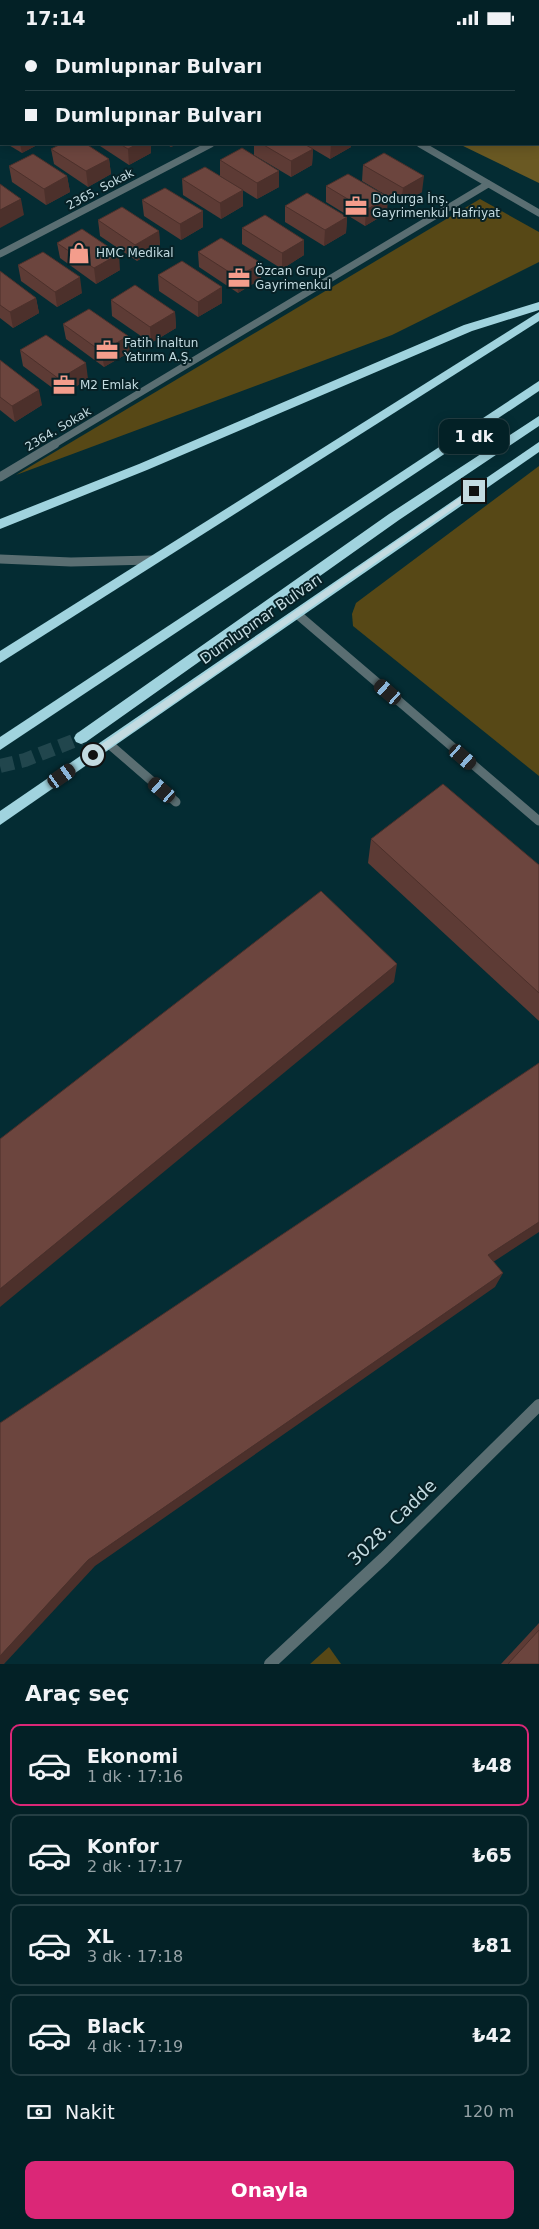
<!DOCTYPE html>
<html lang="tr">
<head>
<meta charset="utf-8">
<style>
	body { margin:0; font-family:"DejaVu Sans",sans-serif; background:#0d292e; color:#f1f3f6; height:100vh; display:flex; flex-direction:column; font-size:19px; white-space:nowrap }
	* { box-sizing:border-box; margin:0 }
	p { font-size:16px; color:#97a3a7 }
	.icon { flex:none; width:28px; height:28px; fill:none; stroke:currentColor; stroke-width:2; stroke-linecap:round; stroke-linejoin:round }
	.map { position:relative; height:1629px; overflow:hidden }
	.side { display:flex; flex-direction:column; background:#032126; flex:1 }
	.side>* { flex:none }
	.guide { position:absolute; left:0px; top:0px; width:540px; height:110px; box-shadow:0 2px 12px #0003,0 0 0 1px #243e43; display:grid; align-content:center; height:110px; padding:0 25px; background:#032126 }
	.end { position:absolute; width:22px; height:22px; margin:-11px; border:6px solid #c3dbe1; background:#111; box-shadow:0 0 0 2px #111 }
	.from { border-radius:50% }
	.bubble { position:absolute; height:35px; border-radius:10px; background:#032126; box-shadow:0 2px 12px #0003,0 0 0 1px #243e43; font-size:16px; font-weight:800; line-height:35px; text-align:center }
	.car { position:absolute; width:15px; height:30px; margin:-15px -8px; border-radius:6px; box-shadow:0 0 4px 1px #0007; background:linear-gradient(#222 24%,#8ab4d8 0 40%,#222 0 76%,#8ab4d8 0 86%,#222 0) }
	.guide b { display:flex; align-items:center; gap:18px; height:48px; font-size:19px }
	.guide b+b { border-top:1px solid #243e43 }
	.guide i { width:12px; height:12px; background:#f1f3f6 }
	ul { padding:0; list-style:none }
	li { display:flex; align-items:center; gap:15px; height:82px; margin:0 10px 8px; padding:0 15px; border:2px solid #243e43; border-radius:10px }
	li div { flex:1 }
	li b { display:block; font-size:19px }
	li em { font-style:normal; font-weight:800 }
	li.current { border-color:#db2777 }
	li>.icon { width:45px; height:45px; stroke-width:1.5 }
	h2 { padding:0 25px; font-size:22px; line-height:60px }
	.pay { display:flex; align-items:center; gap:12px; height:55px; padding:0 25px; font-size:19px }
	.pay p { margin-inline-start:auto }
	.cta { display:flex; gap:10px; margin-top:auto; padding:10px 25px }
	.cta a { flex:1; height:58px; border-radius:10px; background:#db2777; color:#fff; font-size:20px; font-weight:800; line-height:58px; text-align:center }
	.status { display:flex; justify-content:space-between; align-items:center; height:35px; padding:0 25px; background:#032126; direction:ltr }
	.status svg { height:14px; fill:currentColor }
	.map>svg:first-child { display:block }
</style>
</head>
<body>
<div class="status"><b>17:14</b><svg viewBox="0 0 49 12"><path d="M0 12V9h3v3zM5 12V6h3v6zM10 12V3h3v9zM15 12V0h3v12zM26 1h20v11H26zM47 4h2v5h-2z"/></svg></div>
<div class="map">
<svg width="539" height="1629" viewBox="0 0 539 1629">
	<rect width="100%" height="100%" fill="#042c33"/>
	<g fill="#574816">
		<polygon points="480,164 539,197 539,227 392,300 16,440"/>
		<polygon points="539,431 539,741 353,591 352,579 356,568"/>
		<polygon points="329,1612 341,1629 310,1629"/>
	</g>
	<polygon fill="#6a5923" points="238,0 539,0 539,148 459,109 539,109 539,1"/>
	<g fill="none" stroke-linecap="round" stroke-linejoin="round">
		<polyline stroke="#21464d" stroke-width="14" stroke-dasharray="14 7" stroke-linecap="butt" points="0,731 25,725 81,703"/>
		<polyline stroke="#5a6e72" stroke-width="9" points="109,709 176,767"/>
		<g stroke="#5a6e72" stroke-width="7">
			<polyline points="211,0 214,1"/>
			<polyline points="125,1 127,0"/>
			<polyline points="420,109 539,178"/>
			<polyline points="0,219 211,109"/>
			<polyline points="53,410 488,149"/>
		</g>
		<g stroke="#5a6e72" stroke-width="9">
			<polyline points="0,442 55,409"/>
			<polyline points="0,524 71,527 152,525"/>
			<polyline points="297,579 539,786"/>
		</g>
		<polyline stroke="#5a6e72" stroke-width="12" points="270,1629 384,1523 539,1370"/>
		<g fill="#a0d3de" fill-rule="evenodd">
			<polygon points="539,267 539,275 472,296 147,435 0,494 0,484 139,429 464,290"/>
			<polygon points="539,277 539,286 0,628 0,616"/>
			<polygon points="539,346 539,356 0,715 0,702"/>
			<polygon points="539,381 539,391 399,485 86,707 81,709 76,707 74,703 76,699 389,479"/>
			<polygon points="539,407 539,417 0,790 0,776"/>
		</g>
	</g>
	<g fill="#5d3b35">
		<polygon points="47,0 76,0 74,1 50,1"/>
		<polygon points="1,73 1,105 0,104 0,74"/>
		<polygon points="7,109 39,109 22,118"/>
		<polygon points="97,109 151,109 151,118 129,130"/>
		<polygon points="166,109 177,109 171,112"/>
		<polygon points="254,109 351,109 351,112 330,124 313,114 312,130 291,142 254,120"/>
		<polygon points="51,114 109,124 111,139 88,152 54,129"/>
		<polygon points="220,125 279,152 257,164 220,141"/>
		<polygon points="363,130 422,157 401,169 362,146"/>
		<polygon points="9,131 67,141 70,157 46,170 12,147"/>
		<polygon points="182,144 243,155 243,171 221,184 183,160"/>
		<polygon points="326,151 387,178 365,191 326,167"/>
		<polygon points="142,165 203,192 181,205 144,181"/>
		<polygon points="285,171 347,182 346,198 324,211 285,187"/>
		<polygon points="98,185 159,196 160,212 137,226 100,201"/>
		<polygon points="242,193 304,220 282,234 242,209"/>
		<polygon points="57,208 120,235 96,249 60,223"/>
		<polygon points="198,217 261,228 261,244 238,258 199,232"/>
		<polygon points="18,230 82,258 57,272 21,246"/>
		<polygon points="0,236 36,263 39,278 13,293 0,283"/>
		<polygon points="158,240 222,252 222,268 198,282 159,256"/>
		<polygon points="111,265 175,277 176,293 151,308 112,281"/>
		<polygon points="63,289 130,317 104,332 66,304"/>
		<polygon points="20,315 88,344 62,360 23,331"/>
		<polygon points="0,325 42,370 15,387 0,375"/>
		<polygon points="371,804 539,830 539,986 368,828"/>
		<polygon points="539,1588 539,1629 501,1629"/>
	</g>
	<g fill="#4c302b">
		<polygon points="0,0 9,0 9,1 1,1 1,11 0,12"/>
		<polygon points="61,0 76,0 74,1 61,1"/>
		<rect x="0" y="23" width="1" height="17"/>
		<polygon points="20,109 39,109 22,118"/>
		<polygon points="137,109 151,109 151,118 129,130 128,114"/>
		<polygon points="171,109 177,109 171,112"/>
		<polygon points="331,109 351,109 351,112 330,124"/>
		<polygon points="313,114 312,130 291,142 291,126"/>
		<polygon points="109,124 111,139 88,152 86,136"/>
		<polygon points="279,136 279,152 257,164 257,148"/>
		<polygon points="67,141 70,157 46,170 44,154"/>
		<polygon points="424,141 422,157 401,169 403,153"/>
		<polygon points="243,155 243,171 221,184 220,168"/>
		<polygon points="388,162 387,178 365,191 366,175"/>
		<polygon points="21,164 24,180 0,193 0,175"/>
		<polygon points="203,176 203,192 181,205 180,189"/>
		<polygon points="347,182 346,198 324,211 325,195"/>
		<polygon points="159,196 160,212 137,226 135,210"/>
		<polygon points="304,205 304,220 282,234 282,218"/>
		<polygon points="119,219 120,235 96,249 94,233"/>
		<polygon points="261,228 261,244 238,258 237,242"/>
		<polygon points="80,242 82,258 57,272 55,257"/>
		<polygon points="222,252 222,268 198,282 198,267"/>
		<polygon points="36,263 39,278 13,293 10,277"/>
		<polygon points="175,277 176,293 151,308 150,292"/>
		<polygon points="128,301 130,317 104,332 102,317"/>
		<polygon points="86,328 88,344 62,360 59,344"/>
		<polygon points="39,355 42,370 15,387 12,371"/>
		<polygon points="397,929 394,947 0,1272 0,1254"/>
		<polygon points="539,1187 539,1197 481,1235 488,1220"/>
		<polygon points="503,1238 495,1252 95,1531 4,1629 0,1629 0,1621 88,1525"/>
	</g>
	<g fill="#6c453e" stroke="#4c302b">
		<polygon points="9,0 28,0 30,1 7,1"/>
		<polygon points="158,0 174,0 176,1 156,1"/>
		<rect x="0" y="4" width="1" height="19"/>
		<polygon points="1,73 1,91 0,90 0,74"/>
		<polygon points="61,109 86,109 109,124 86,136 51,114"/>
		<polygon points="120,109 137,109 128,114"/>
		<polygon points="262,109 304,109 313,114 291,126"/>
		<polygon points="242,113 279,136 257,148 220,125"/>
		<polygon points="384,118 424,141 403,153 363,130"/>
		<polygon points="33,119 67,141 44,154 9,131"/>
		<polygon points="205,132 243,155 220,168 182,144"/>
		<polygon points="348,139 388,162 366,175 326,151"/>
		<polygon points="0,149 21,164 0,175"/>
		<polygon points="165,153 203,176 180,189 142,165"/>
		<polygon points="307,158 347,182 325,195 285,171"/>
		<polygon points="122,172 159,196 135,210 98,185"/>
		<polygon points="265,180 304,205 282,218 242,193"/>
		<polygon points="82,194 119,219 94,233 57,208"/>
		<polygon points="221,203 261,228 237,242 198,217"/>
		<polygon points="43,217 80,242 55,257 18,230"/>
		<polygon points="182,226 222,252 198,267 158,240"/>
		<polygon points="0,236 36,263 10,277 0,270"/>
		<polygon points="135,250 175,277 150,292 111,265"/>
		<polygon points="89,274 128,301 102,317 63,289"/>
		<polygon points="46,300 86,328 59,344 20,315"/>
		<polygon points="0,325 39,355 12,371 0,362"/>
		<polygon points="443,749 539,830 539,958 371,804"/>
		<polygon points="321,856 397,929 0,1254 0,1104"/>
		<polygon points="539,1028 539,1187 488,1220 503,1238 88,1525 0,1621 0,1388"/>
		<polygon points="539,1595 539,1629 508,1629"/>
	</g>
	<polygon fill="#c3dbe1" points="474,453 477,454 477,457 96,722 90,722 90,717"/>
	<defs>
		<g id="office-bare" transform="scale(1.725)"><path d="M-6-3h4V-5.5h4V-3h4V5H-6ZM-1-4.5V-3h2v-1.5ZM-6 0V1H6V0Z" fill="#f49d8c" stroke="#072126" stroke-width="2.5" paint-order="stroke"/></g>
		<g id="shop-bare" transform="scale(1.725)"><path d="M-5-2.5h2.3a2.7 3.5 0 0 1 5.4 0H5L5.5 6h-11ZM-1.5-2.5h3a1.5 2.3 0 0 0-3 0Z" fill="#f49d8c" stroke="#072126" stroke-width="2.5" paint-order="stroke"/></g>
	</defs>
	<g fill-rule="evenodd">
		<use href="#office-bare" x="356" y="171"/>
		<use href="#shop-bare" x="79" y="218"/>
		<use href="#office-bare" x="239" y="243"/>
		<use href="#office-bare" x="107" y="315"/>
		<use href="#office-bare" x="64" y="350"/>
	</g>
	<g text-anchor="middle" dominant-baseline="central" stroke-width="4" stroke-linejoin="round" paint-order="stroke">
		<g font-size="12" fill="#c3dbe1" stroke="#072126">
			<text transform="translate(100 154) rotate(-28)">2365. Sokak</text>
			<text transform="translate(58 394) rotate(-31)">2364. Sokak</text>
		</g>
		<g font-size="12" fill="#c3dbe1" stroke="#072126" text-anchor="start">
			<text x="372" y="164">Dodurga İnş.<tspan x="372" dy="14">Gayrimenkul Hafriyat</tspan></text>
			<text x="96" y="218">HMC Medikal</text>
			<text x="255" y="236">Özcan Grup<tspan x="255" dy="14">Gayrimenkul</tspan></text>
			<text x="124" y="308">Fatih İnaltun<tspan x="124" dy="14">Yatırım A.Ş.</tspan></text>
			<text x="80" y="350">M2 Emlak</text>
		</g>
		<g font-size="15" fill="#c3dbe1" stroke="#072126">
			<text transform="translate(261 584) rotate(-35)">Dumlupınar Bulvarı</text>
		</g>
		<g font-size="18" fill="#c3dbe1" stroke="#072126">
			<text transform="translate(392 1487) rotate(-44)">3028. Cadde</text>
		</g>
	</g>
</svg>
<i class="end from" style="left:93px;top:720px"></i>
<i class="end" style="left:474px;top:456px"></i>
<div class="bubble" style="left:439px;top:384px;width:70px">1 dk</div>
<i class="car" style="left:388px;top:657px;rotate:311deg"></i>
<i class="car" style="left:463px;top:722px;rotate:131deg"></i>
<i class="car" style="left:62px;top:741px;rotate:55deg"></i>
<i class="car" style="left:162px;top:755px;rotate:311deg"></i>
<div class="guide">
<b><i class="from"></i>Dumlupınar Bulvarı</b>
<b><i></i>Dumlupınar Bulvarı</b>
</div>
</div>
<section class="side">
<h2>Araç seç</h2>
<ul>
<li class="current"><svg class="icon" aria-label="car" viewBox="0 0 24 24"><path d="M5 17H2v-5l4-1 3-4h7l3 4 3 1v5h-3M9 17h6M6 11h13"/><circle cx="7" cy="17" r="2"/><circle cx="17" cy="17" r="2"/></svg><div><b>Ekonomi</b><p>1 dk · 17:16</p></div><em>₺48</em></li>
<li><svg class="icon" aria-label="car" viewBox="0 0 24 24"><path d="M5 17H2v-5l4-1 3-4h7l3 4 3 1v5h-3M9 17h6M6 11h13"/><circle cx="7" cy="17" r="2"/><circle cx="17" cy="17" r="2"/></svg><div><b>Konfor</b><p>2 dk · 17:17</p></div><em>₺65</em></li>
<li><svg class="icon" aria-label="car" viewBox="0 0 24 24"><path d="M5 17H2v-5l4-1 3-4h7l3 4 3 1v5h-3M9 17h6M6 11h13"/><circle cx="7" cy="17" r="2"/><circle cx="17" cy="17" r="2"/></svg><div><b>XL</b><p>3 dk · 17:18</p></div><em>₺81</em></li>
<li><svg class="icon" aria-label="car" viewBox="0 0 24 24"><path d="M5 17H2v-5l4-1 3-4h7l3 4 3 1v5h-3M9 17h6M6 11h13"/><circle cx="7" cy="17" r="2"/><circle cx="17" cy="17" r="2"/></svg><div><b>Black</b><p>4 dk · 17:19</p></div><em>₺42</em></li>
</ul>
<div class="pay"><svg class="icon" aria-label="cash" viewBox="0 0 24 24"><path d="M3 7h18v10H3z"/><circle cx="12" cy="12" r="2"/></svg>Nakit<p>120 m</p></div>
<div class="cta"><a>Onayla</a></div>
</section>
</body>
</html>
